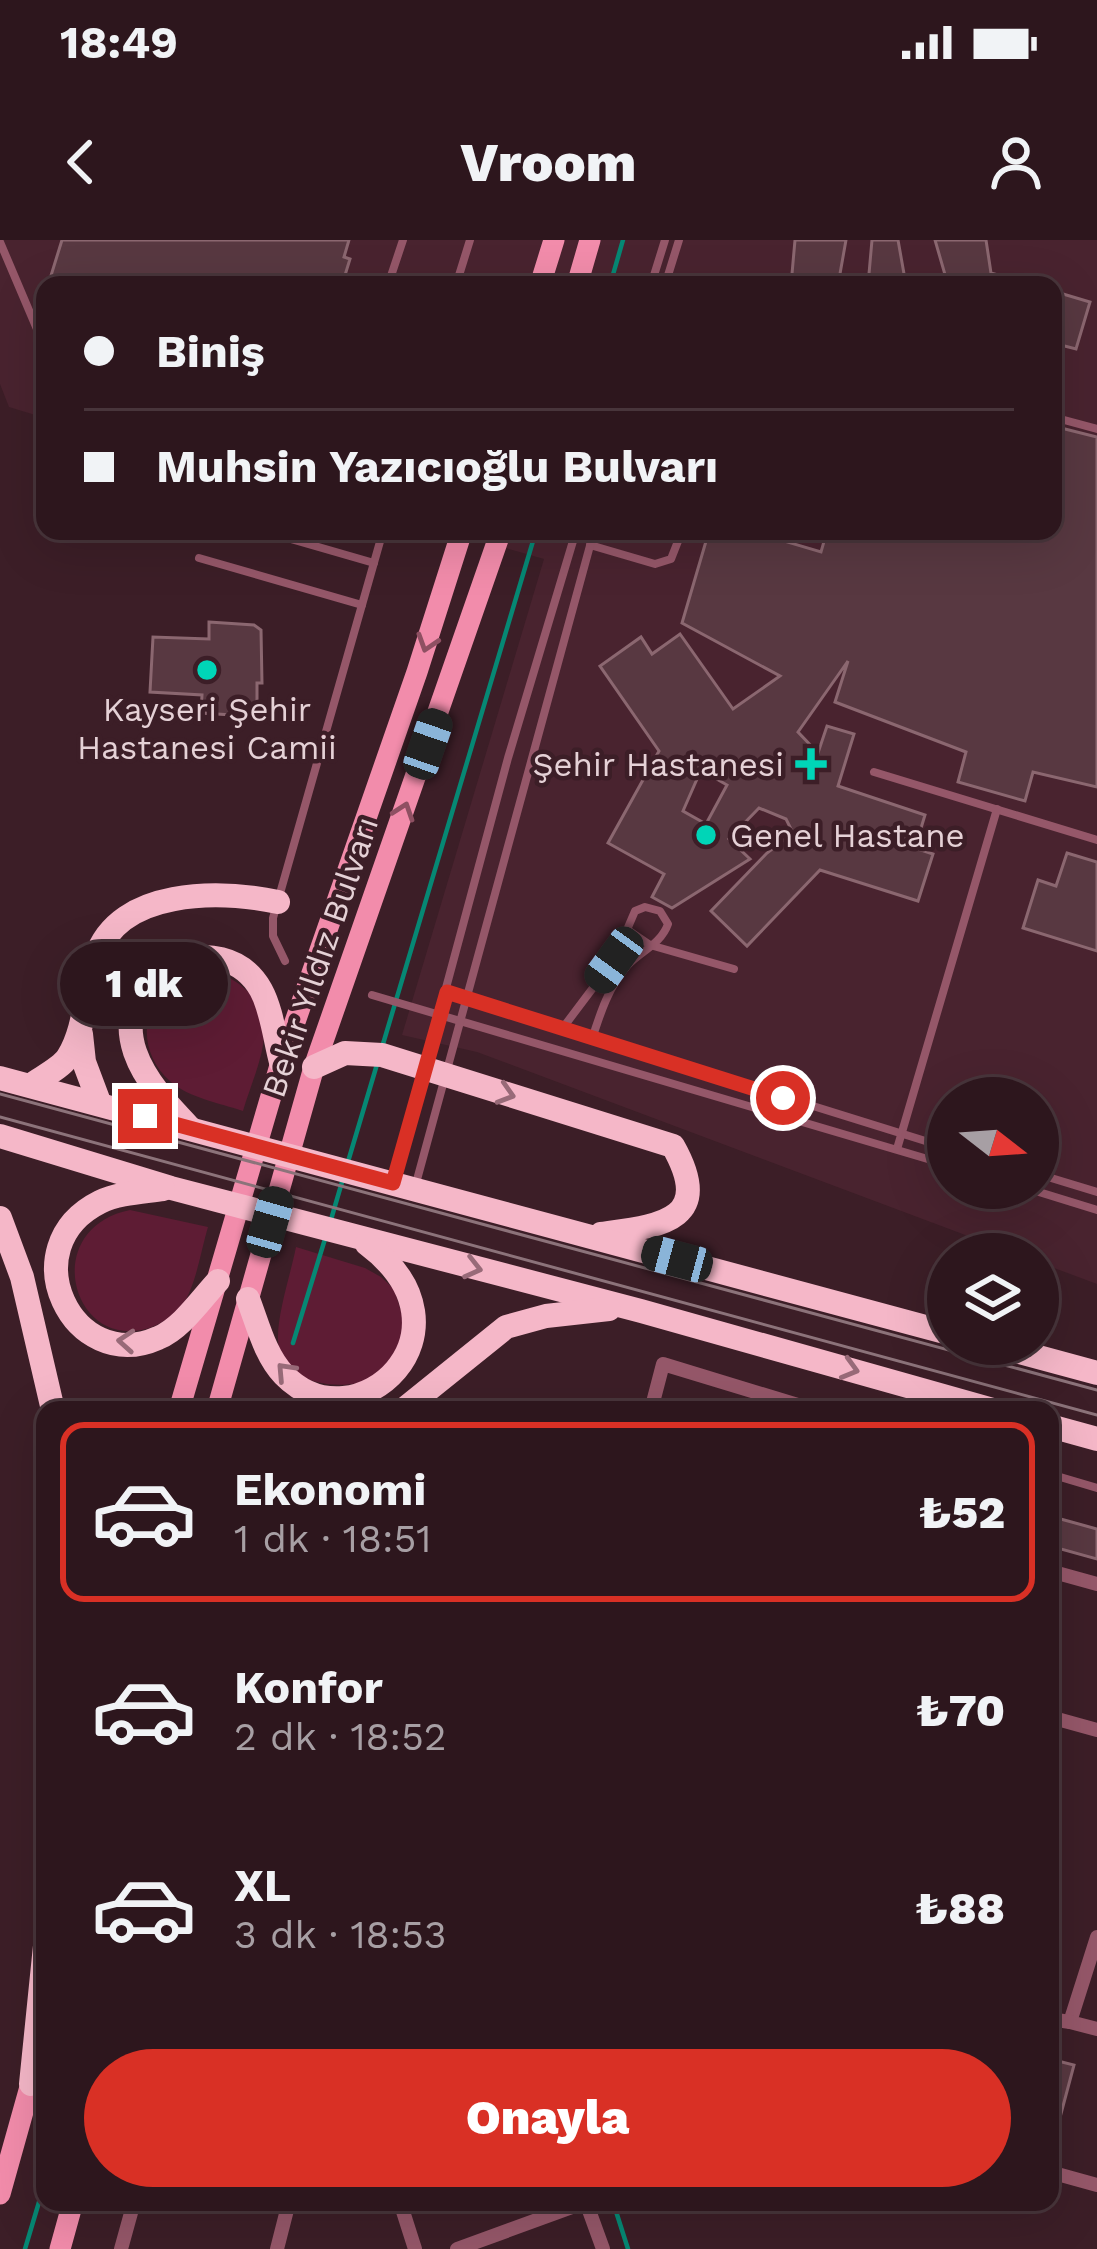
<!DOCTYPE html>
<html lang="tr">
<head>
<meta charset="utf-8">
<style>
	body { margin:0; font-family:"Work Sans",sans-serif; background:#351f26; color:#f1f3f6; height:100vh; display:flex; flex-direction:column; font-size:45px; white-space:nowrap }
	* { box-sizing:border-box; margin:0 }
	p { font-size:39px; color:#a79fa4 }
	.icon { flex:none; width:66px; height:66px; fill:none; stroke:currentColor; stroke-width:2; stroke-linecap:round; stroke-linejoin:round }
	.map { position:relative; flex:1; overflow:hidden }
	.panel { position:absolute; left:36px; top:1161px; width:1023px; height:810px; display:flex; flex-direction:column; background:#2d161d; border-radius:24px; box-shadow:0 12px 48px #0002,0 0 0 3px #48353b }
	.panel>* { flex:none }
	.guide { position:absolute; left:36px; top:36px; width:1026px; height:264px; border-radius:24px; box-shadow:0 12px 48px #0002,0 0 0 3px #48353b; display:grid; align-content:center; height:264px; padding:0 48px; background:#2d161d }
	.needle { width:78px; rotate:107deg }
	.controls { position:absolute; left:927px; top:837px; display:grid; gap:24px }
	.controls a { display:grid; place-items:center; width:132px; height:132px; border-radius:50%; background:#2d161d; box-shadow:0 12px 48px #0002,0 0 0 3px #48353b; font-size:60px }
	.end { position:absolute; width:54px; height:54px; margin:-27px; border:15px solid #d93025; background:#fff; box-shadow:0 0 0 6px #fff }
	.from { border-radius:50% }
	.bubble { position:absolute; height:84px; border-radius:42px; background:#2d161d; box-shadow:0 12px 48px #0002,0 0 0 3px #48353b; font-size:39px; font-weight:800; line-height:84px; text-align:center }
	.car { position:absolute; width:36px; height:72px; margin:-36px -18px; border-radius:15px; box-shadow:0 0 9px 3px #0007; background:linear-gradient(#222 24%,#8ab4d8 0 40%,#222 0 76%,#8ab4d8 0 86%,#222 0) }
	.guide b { display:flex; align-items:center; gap:42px; height:114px; font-size:45px }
	.guide b+b { border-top:3px solid #48353b }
	.guide i { width:30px; height:30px; background:#f1f3f6 }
	ul { padding:21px 0 0; list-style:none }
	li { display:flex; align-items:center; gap:36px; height:180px; margin:0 24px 18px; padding:0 24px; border:6px solid transparent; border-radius:24px }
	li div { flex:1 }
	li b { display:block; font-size:45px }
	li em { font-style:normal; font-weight:800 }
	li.current { border-color:#d93025 }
	li>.icon { width:108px; height:108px; stroke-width:1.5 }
	.action { display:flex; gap:24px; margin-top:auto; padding:24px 48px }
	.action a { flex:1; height:138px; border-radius:72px; background:#d93025; color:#fff; font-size:48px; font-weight:800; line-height:138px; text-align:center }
	.status { display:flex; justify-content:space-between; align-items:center; height:84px; padding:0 60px; background:#2d161d; direction:ltr }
	.status svg { height:33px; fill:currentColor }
	header { display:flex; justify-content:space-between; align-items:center; height:156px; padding:0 48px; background:#2d161d; font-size:54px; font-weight:800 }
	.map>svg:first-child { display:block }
</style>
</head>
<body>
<div class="status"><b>18:49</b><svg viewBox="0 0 49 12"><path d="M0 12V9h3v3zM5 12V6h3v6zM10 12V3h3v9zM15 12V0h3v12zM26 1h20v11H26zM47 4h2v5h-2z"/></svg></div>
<header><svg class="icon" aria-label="back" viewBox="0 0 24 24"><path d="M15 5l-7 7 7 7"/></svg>Vroom<svg class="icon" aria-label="person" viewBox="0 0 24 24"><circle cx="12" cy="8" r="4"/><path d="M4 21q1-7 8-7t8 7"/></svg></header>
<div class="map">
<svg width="1097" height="2009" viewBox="0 0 1097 2009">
	<rect width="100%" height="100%" fill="#3c1e27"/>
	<path fill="#49232f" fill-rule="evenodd" d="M0,0H1097V1044L1038,1022V1014H1016L477,812L402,795L544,319L446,291H1053V45H45V178L9,167L0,144ZM948,858H1038V948H948Z"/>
	<g fill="#5e1c34">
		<path d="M198,731C234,731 267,758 264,797C262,821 250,847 243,871C219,863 190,858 171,842C129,806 144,742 198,731Z"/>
		<path d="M130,970L208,987C201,1010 196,1046 182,1066C176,1075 162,1083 152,1087C73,1116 37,989 130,970Z"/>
		<path d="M296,1007L365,1028L381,1037L394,1049L407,1090C399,1104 390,1129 376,1137C345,1153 279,1146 278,1100C277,1074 291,1033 296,1007Z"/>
	</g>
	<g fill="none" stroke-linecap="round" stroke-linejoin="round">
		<g stroke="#068874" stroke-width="4.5">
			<polyline points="610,45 623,0"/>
			<polyline points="383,804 536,291"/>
			<polyline points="347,925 378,821"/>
			<polyline points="330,983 342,942"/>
			<polyline points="293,1103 325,999"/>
			<polyline points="274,1170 276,1163"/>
			<polyline points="613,1962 628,2009"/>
			<polyline points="25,2009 45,1942"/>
		</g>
	</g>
	<g fill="#583841" stroke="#8b6770" stroke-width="3" fill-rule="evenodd">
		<polygon points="62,0 349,0 344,17 350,19 342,45 88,45 66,38 64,45 58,45 49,42"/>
		<polygon points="795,0 846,0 838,45 791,45"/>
		<polygon points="872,0 898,0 906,45 868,45"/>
		<polygon points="935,0 986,0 991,33 1022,42 1021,45 948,45"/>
		<polygon points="1053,51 1090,62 1076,109 1053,103"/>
		<path d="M1061,188L1097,197V547L1033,532L1025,561L958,542L966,512L835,462L848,421L798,492L818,513L827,486L854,494L838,546L925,575L915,608L933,614L918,661L820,630L747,706L711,671L767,613L793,593L786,579L759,568L729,599L750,619L672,668L652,657L664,634L608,603L659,511L600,426L641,397L652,414L680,394L733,469L780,436L682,383L709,291H750L821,312L827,291H1053V216ZM701,530L727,545L706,584L683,571Z"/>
		<polygon points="209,382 254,385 261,390 262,443 257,443 257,468 249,476 201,473 202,455 150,452 153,397 209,399"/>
		<polygon points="1067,613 1097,622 1097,711 1023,688 1038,640 1056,646"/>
		<polygon points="1057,1278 1097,1289 1097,1319 1050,1306"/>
		<polygon points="1050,1819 1074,1825 1054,1900 1050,1900"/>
	</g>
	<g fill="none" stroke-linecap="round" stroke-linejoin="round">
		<g stroke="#955769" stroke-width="8">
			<polyline points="0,2 45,108"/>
			<polyline points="388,45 403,0"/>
			<polyline points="456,45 470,0"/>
			<polyline points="651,45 665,0"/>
			<polyline points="665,45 679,0"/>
			<polyline points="1053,177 1097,189"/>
			<polyline points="263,291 374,323"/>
			<polyline points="590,305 655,324 671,319 682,291"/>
			<polyline points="199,318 362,365"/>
			<polyline points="874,532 1097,600"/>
			<polyline points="628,690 650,705 734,729"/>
			<polyline points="285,721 273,696 273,678 383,291"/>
			<polyline points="447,752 948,908"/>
			<polyline points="372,755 948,925"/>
			<path d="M562,789L614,720L635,671L645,667L660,671L668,684C661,704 641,711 627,726C609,746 600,774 592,799"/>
			<polyline points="897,909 997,569"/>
			<polyline points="1038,934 1097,952"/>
			<polyline points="395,937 508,518 576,291"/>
			<polyline points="415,947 594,291"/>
			<polyline points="1026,948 1097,970"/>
			<polyline points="1050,1234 1097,1248"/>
		</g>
		<g stroke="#955769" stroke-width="14">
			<polyline points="651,1170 663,1124 801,1166 800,1170"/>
			<polyline points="1050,1331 1097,1344"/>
			<polyline points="1050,1477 1097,1490"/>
			<polyline points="1097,1697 1070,1782 1097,1789"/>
			<polyline points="1050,1779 1070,1782"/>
			<polyline points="1050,1932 1097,1945"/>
			<polyline points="400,1962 415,2009"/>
			<polyline points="586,1962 603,2009"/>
			<polyline points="121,2009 134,1962"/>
			<polyline points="277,2009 289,1962"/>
			<polyline points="457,2009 586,1962"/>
		</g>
		<g stroke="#f28cab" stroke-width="21">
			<polyline points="540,45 554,0"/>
			<polyline points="577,45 590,0"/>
			<polyline points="179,1170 281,822 417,432 462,291"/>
			<polyline points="217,1170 314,827 501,291"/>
			<polyline points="0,1954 35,1829"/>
			<polyline points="60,2009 73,1962"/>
		</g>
		<g stroke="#f5b7c8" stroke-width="24">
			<polyline points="81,794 84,822 99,862"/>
			<path d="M314,827L345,813L382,815L673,906C716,982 658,986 601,994"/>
			<polyline points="0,838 948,1093"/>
			<path d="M31,845C42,837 61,828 68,817C86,788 85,749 96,717C119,648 219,650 278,662"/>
			<path d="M189,887C168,865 145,841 135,812C107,728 223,682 261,750C272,770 275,800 281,822"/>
			<polyline points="0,896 171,948 641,1071 993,1170"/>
			<path d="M163,949C142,952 118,953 100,962C10,1007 73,1136 158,1098C182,1088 201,1059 218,1041"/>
			<polyline points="0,978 22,1037 53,1170"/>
			<path d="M248,1059C258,1085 265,1115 284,1135C356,1209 483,1091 367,1004"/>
			<polyline points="990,1104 1097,1133"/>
			<polyline points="403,1170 506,1087 546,1076 609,1069"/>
			<polyline points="1050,1186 1097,1199"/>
			<polyline points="31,1844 45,1706"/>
		</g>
		<g stroke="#8c737a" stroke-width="3">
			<polyline points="0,854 1097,1150"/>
			<polyline points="0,877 1097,1175"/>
		</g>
	</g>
	<defs><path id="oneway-chevron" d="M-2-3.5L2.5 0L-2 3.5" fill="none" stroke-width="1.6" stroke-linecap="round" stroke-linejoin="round" transform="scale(3)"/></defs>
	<g stroke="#8e5062">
		<use href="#oneway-chevron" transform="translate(427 403) rotate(108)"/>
		<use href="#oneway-chevron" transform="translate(404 571) rotate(-71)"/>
	</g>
	<g stroke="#986a78">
		<use href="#oneway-chevron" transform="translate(506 854) rotate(17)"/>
		<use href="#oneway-chevron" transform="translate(473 1028) rotate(14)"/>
		<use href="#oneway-chevron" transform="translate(126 1101) rotate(-176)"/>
		<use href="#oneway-chevron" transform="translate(850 1129) rotate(16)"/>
		<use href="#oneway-chevron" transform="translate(285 1131) rotate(-133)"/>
	</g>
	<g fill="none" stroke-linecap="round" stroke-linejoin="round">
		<polyline stroke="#d93025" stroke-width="15" points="145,876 393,943 447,752 783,858"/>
	</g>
	<g fill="#00d5b7" stroke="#3c1e27" stroke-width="4.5">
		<circle cx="207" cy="430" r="12"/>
		<path d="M805 506h12v12h12v12h-12v12h-12v-12h-12v-12h12z"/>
		<circle cx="706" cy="595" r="12"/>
	</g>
	<g text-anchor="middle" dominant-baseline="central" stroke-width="9" stroke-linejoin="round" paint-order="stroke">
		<g font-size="33" fill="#e5d1d6" stroke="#3c1e27">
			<text x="207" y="469">Kayseri Şehir<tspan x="207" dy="38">Hastanesi Camii</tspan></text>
			<text x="784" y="524" text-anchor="end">Şehir Hastanesi</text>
			<text x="730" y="595" text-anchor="start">Genel Hastane</text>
		</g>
		<g font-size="33" fill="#e5d1d6" stroke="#3c1e27">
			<text transform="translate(320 717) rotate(-71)">Bekir Yıldız Bulvarı</text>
		</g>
	</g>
</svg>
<div class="controls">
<a><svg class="needle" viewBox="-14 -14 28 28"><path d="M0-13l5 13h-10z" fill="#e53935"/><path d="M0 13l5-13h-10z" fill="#a79fa4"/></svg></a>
<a><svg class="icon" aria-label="layers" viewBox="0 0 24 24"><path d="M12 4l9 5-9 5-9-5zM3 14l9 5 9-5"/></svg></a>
</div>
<i class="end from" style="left:783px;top:858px"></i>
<i class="end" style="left:145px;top:876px"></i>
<div class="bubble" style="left:60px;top:702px;width:168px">1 dk</div>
<i class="car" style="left:428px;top:504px;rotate:19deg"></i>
<i class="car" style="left:614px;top:720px;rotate:216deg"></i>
<i class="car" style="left:270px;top:982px;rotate:16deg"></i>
<i class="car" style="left:677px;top:1019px;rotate:285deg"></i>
<div class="guide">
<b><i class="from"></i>Biniş</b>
<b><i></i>Muhsin Yazıcıoğlu Bulvarı</b>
</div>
<section class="panel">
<ul>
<li class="current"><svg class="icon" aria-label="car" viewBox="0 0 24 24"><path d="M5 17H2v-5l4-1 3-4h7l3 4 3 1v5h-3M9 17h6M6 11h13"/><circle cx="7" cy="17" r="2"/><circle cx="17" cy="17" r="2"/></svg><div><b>Ekonomi</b><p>1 dk · 18:51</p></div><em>₺52</em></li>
<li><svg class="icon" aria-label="car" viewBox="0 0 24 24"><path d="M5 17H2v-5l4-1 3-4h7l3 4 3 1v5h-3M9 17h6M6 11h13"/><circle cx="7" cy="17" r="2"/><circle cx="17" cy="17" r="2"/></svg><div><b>Konfor</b><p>2 dk · 18:52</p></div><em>₺70</em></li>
<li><svg class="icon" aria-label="car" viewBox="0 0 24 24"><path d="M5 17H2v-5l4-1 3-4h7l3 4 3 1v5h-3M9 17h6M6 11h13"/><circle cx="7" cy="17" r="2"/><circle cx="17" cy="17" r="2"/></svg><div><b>XL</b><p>3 dk · 18:53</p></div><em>₺88</em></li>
</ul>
<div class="action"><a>Onayla</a></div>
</section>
</div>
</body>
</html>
